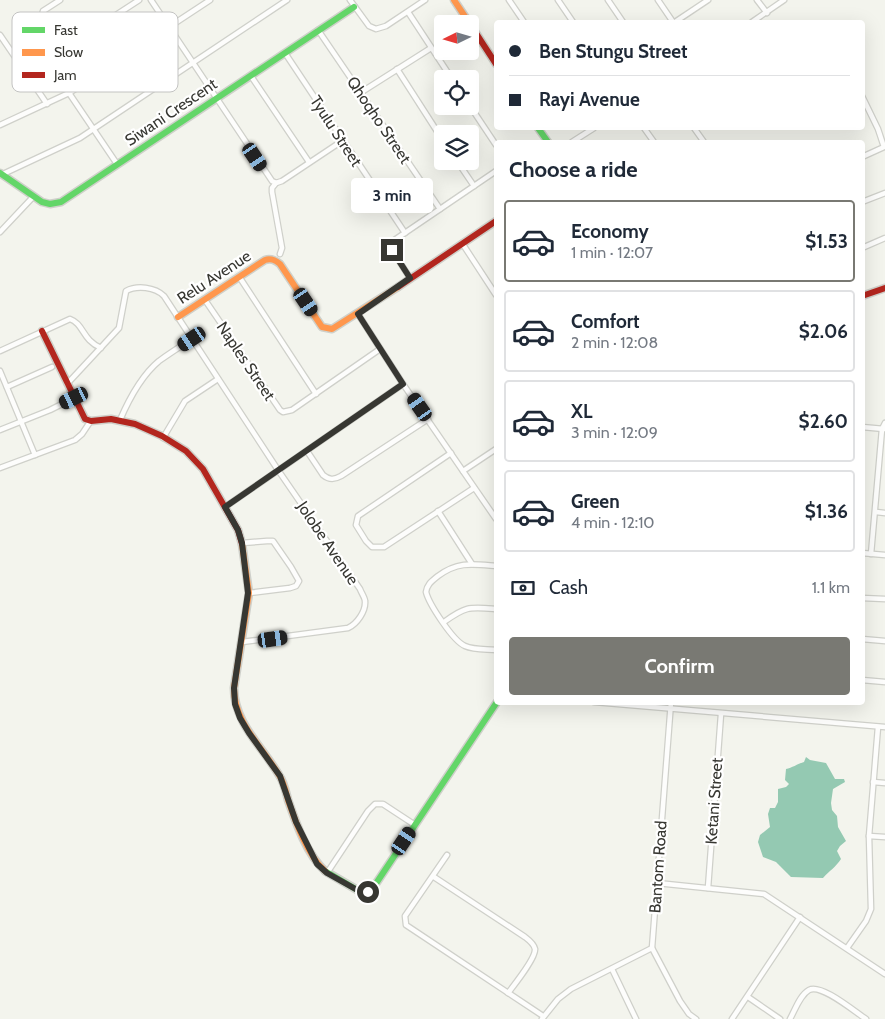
<!DOCTYPE html>
<html lang="en">
<head>
<meta charset="utf-8">
<style>
	body { margin:0; font-family:Cabin,sans-serif; background:#f2f2f3; color:#1f2937; height:100vh; display:flex; flex-direction:column; font-size:19px; white-space:nowrap }
	* { box-sizing:border-box; margin:0 }
	p { font-size:16px; color:#747a83 }
	.icon { flex:none; width:28px; height:28px; fill:none; stroke:currentColor; stroke-width:2; stroke-linecap:round; stroke-linejoin:round }
	.map { position:relative; flex:1; overflow:hidden }
	.panel { position:absolute; left:494px; top:140px; width:371px; height:565px; display:flex; flex-direction:column; background:#fff; border-radius:5px; box-shadow:0 5px 20px #0002 }
	.panel>* { flex:none }
	.guide { position:absolute; left:494px; top:20px; width:371px; height:110px; border-radius:5px; box-shadow:0 5px 20px #0002; display:grid; align-content:center; height:110px; padding:0 15px; background:#fff }
	.needle { width:32px; rotate:265deg }
	.controls { position:absolute; left:434px; top:15px; display:grid; gap:10px }
	.controls a { display:grid; place-items:center; width:45px; height:45px; border-radius:5px; background:#fff; box-shadow:0 5px 20px #0002; font-size:25px }
	.end { position:absolute; width:22px; height:22px; margin:-11px; border:6px solid #373732; background:#fff; box-shadow:0 0 0 2px #fff }
	.from { border-radius:50% }
	.bubble { position:absolute; height:35px; border-radius:5px; background:#fff; box-shadow:0 5px 20px #0002; font-size:16px; font-weight:700; line-height:35px; text-align:center }
	.car { position:absolute; width:15px; height:30px; margin:-15px -8px; border-radius:6px; box-shadow:0 0 4px 1px #0007; background:linear-gradient(#222 24%,#8ab4d8 0 40%,#222 0 76%,#8ab4d8 0 86%,#222 0) }
	.guide b { display:flex; align-items:center; gap:18px; height:48px; font-size:19px }
	.guide b+b { border-top:1px solid #e0e1e3 }
	.guide i { width:12px; height:12px; background:#1f2937 }
	ul { padding:0; list-style:none }
	li { display:flex; align-items:center; gap:15px; height:82px; margin:0 10px 8px; padding:0 5px; border:2px solid #e0e1e3; border-radius:5px }
	li div { flex:1 }
	li b { display:block; font-size:19px }
	li em { font-style:normal; font-weight:700 }
	li.active { border-color:#797973 }
	li>.icon { width:45px; height:45px; stroke-width:1.5 }
	h2 { padding:0 15px; font-size:22px; line-height:60px }
	.pay { display:flex; align-items:center; gap:12px; height:55px; padding:0 15px; font-size:19px }
	.pay p { margin-inline-start:auto }
	.cta { display:flex; gap:10px; margin-top:auto; padding:10px 15px }
	.cta a { flex:1; height:58px; border-radius:5px; background:#797973; color:#fff; font-size:20px; font-weight:700; line-height:58px; text-align:center }
	.map>svg:first-child { display:block }
</style>
</head>
<body>
<div class="map">
<svg width="885" height="1019" viewBox="0 0 885 1019">
	<rect width="100%" height="100%" fill="#f3f4ed"/>
	<path fill="#94c9b2" d="M806,757L810,760L826,763L835,779H844L845,782L833,789L831,803L832,810L837,816L838,827L846,841L840,846L837,851L841,859C836,867 829,871 823,878L791,877L776,862L763,857L758,842L760,835L770,827L768,814L770,808H775L778,802V789L786,787L789,784L785,780L786,769C792,768 797,764 804,762Z"/>
	<g fill="none" stroke-linecap="round" stroke-linejoin="round">
		<g stroke="#cfd0ca" stroke-width="7">
			<g id="street">
				<polyline points="60,0 43,11 41,18 58,45 63,47 73,43 139,0"/>
				<polyline points="151,0 272,181 276,183 282,181 342,141"/>
				<polyline points="350,0 369,26 376,29 386,26 425,0"/>
				<polyline points="509,0 524,22"/>
				<polyline points="558,0 573,22"/>
				<polyline points="608,0 623,22"/>
				<polyline points="658,0 673,22"/>
				<polyline points="757,0 767,13"/>
				<polyline points="408,12 452,79"/>
				<polyline points="675,22 708,0"/>
				<polyline points="752,22 784,0"/>
				<polyline points="169,27 210,0"/>
				<polyline points="318,30 440,209"/>
				<polyline points="0,35 47,104"/>
				<polyline points="285,53 405,233"/>
				<polyline points="397,69 442,139"/>
				<polyline points="251,76 309,162"/>
				<polyline points="69,93 117,164"/>
				<polyline points="360,93 431,48"/>
				<polyline points="862,96 878,129 884,147 862,157"/>
				<polyline points="470,106 496,145"/>
				<polyline points="0,125 69,93 130,54 133,53 139,55 159,85"/>
				<polyline points="644,128 654,142"/>
				<polyline points="694,128 704,142"/>
				<polyline points="572,142 594,128"/>
				<polyline points="457,161 474,186"/>
				<polyline points="3,174 80,138 287,0"/>
				<polyline points="276,183 272,188 272,192 282,248 280,254"/>
				<polyline points="862,202 885,193"/>
				<polyline points="0,232 33,197"/>
				<polyline points="462,243 496,295"/>
				<polyline points="862,248 885,238"/>
				<polyline points="240,278 316,394"/>
				<polyline points="410,278 392,250 393,241 496,171"/>
				<polyline points="205,300 280,410 283,412 292,410 380,349"/>
				<polyline points="358,314 403,384 496,519"/>
				<path d="M0,351L70,319C84,324 82,340 101,348"/>
				<polyline points="0,371 35,455"/>
				<path d="M67,384L119,328L126,291C137,285 155,287 164,296L278,470L360,589C361,592 365,598 365,601C366,611 357,624 348,628L242,642"/>
				<polyline points="7,387 52,367"/>
				<path d="M120,420C129,399 141,376 159,361C170,353 181,346 192,339"/>
				<polyline points="862,427 884,429"/>
				<polyline points="0,430 50,410 74,398"/>
				<polyline points="163,438 185,401 218,379"/>
				<path d="M307,451L323,475C329,480 334,480 341,476L428,419"/>
				<polyline points="451,453 358,516 356,525 366,541 372,547 384,547 474,488"/>
				<polyline points="0,468 75,440 82,434 90,422"/>
				<polyline points="463,471 496,449"/>
				<polyline points="225,507 403,384"/>
				<polyline points="438,511 472,564"/>
				<polyline points="876,512 885,513"/>
				<polyline points="242,543 267,541 273,541 291,567 299,581 296,586 290,588 249,593"/>
				<polyline points="862,553 885,555"/>
				<polyline points="871,554 882,429 885,423"/>
				<path d="M496,566C473,564 458,561 438,576C432,581 427,584 426,592C429,604 453,641 465,646C474,650 486,649 496,650"/>
				<polyline points="862,598 885,599"/>
				<path d="M444,622C466,606 469,607 496,609"/>
				<polyline points="862,639 885,641"/>
				<polyline points="862,680 885,682"/>
				<polyline points="594,702 885,727"/>
				<polyline points="671,702 652,948 680,1001 689,1014 696,1019"/>
				<polyline points="873,782 885,783"/>
				<polyline points="869,836 885,837"/>
				<polyline points="447,855 405,916 406,925 543,1016"/>
				<polyline points="327,873 368,811 375,804 383,804 415,825"/>
				<path d="M434,877L525,937C529,940 534,944 535,949C536,958 514,985 508,993"/>
				<polyline points="657,883 764,894 885,974"/>
				<polyline points="708,888 721,714"/>
				<polyline points="847,948 866,921 871,909 869,836 878,727"/>
				<polyline points="612,969 636,1019"/>
				<polyline points="748,997 780,1019"/>
				<polyline points="542,1019 558,999 571,989 652,948"/>
				<polyline points="732,1019 800,917"/>
				<path d="M790,1019C795,1010 800,995 809,990C821,983 855,1012 866,1019"/>
			</g>
		</g>
		<g stroke="#cfd0ca" stroke-width="9">
			<g id="fast">
				<polyline points="538,128 548,142"/>
				<polyline points="0,173 42,202 50,204 61,202 354,7"/>
				<polyline points="325,871 359,891 371,891 497,702"/>
			</g>
		</g>
		<g stroke="#cfd0ca" stroke-width="9">
			<g id="slow">
				<polyline points="454,0 470,24"/>
				<path d="M178,317L265,260C271,258 275,260 280,264L322,327L332,329L398,287"/>
				<path d="M242,544L249,593L234,688C234,723 262,746 279,775C284,782 286,792 288,800C296,823 307,855 325,871"/>
			</g>
		</g>
		<g stroke="#cfd0ca" stroke-width="9">
			<g id="jam">
				<polyline points="470,24 496,64"/>
				<polyline points="398,287 496,221"/>
				<polyline points="862,296 885,288"/>
				<polyline points="42,331 85,419 91,421 111,419 135,424 162,436 186,451 203,469 238,530 242,544"/>
			</g>
		</g>
		<use href="#street" stroke="#fdfdfc" stroke-width="4.5"/>
		<use href="#fast" stroke="#63d668" stroke-width="6"/>
		<use href="#slow" stroke="#ff974d" stroke-width="6"/>
		<use href="#jam" stroke="#b3261e" stroke-width="6"/>
	</g>
	<g fill="none" stroke-linecap="round" stroke-linejoin="round">
		<polyline stroke="#373732" stroke-width="6" points="368,892 359,891 327,873 317,864 296,822 280,776 249,733 240,718 235,704 234,688 248,593 242,543 238,530 225,507 403,384 358,314 410,278 392,250"/>
	</g>
	<g text-anchor="middle" dominant-baseline="central" stroke-width="4.5" stroke-linejoin="round" paint-order="stroke">
		<g font-size="16" fill="#373732" stroke="#fff">
			<text transform="translate(171 112) rotate(-34)">Siwani Crescent</text>
			<text transform="translate(379 120) rotate(56)">Qhoqho Street</text>
			<text transform="translate(336 131) rotate(57)">Tyulu Street</text>
			<text transform="translate(214 277) rotate(-33)">Relu Avenue</text>
			<text transform="translate(246 361) rotate(56)">Naples Street</text>
			<text transform="translate(328 543) rotate(56)">Jolobe Avenue</text>
			<text transform="translate(714 801) rotate(-86)">Ketani Street</text>
			<text transform="translate(658 867) rotate(-86)">Bantom Road</text>
		</g>
	</g>
	<rect x="12" y="12" width="166" height="80" rx="8" fill="#fff" stroke="#c3c3c2" stroke-width="1"/>
	<rect x="22" y="27" width="23" height="6" fill="#63d668"/>
	<rect x="22" y="49" width="23" height="7" fill="#ff974d"/>
	<rect x="22" y="72" width="23" height="6" fill="#b3261e"/>
	<g font-size="14" fill="#373732">
		<text x="54" y="35">Fast</text>
		<text x="54" y="57">Slow</text>
		<text x="54" y="80">Jam</text>
	</g>
</svg>
<div class="controls">
<a><svg class="needle" viewBox="-14 -14 28 28"><path d="M0-13l5 13h-10z" fill="#e53935"/><path d="M0 13l5-13h-10z" fill="#747a83"/></svg></a>
<a><svg class="icon" aria-label="locate" viewBox="0 0 24 24"><circle cx="12" cy="12" r="6"/><path d="M12 2v4M12 18v4M2 12h4M18 12h4"/></svg></a>
<a><svg class="icon" aria-label="layers" viewBox="0 0 24 24"><path d="M12 4l9 5-9 5-9-5zM3 14l9 5 9-5"/></svg></a>
</div>
<i class="end from" style="left:368px;top:892px"></i>
<i class="end" style="left:392px;top:250px"></i>
<div class="bubble" style="left:351px;top:178px;width:82px">3 min</div>
<i class="car" style="left:255px;top:157px;rotate:146deg"></i>
<i class="car" style="left:306px;top:302px;rotate:146deg"></i>
<i class="car" style="left:192px;top:339px;rotate:236deg"></i>
<i class="car" style="left:74px;top:398px;rotate:244deg"></i>
<i class="car" style="left:420px;top:407px;rotate:325deg"></i>
<i class="car" style="left:273px;top:639px;rotate:82deg"></i>
<i class="car" style="left:404px;top:841px;rotate:34deg"></i>
<div class="guide">
<b><i class="from"></i>Ben Stungu Street</b>
<b><i></i>Rayi Avenue</b>
</div>
<section class="panel">
<h2>Choose a ride</h2>
<ul>
<li class="active"><svg class="icon" aria-label="car" viewBox="0 0 24 24"><path d="M5 17H2v-5l4-1 3-4h7l3 4 3 1v5h-3M9 17h6M6 11h13"/><circle cx="7" cy="17" r="2"/><circle cx="17" cy="17" r="2"/></svg><div><b>Economy</b><p>1 min · 12:07</p></div><em>$1.53</em></li>
<li><svg class="icon" aria-label="car" viewBox="0 0 24 24"><path d="M5 17H2v-5l4-1 3-4h7l3 4 3 1v5h-3M9 17h6M6 11h13"/><circle cx="7" cy="17" r="2"/><circle cx="17" cy="17" r="2"/></svg><div><b>Comfort</b><p>2 min · 12:08</p></div><em>$2.06</em></li>
<li><svg class="icon" aria-label="car" viewBox="0 0 24 24"><path d="M5 17H2v-5l4-1 3-4h7l3 4 3 1v5h-3M9 17h6M6 11h13"/><circle cx="7" cy="17" r="2"/><circle cx="17" cy="17" r="2"/></svg><div><b>XL</b><p>3 min · 12:09</p></div><em>$2.60</em></li>
<li><svg class="icon" aria-label="car" viewBox="0 0 24 24"><path d="M5 17H2v-5l4-1 3-4h7l3 4 3 1v5h-3M9 17h6M6 11h13"/><circle cx="7" cy="17" r="2"/><circle cx="17" cy="17" r="2"/></svg><div><b>Green</b><p>4 min · 12:10</p></div><em>$1.36</em></li>
</ul>
<div class="pay"><svg class="icon" aria-label="cash" viewBox="0 0 24 24"><path d="M3 7h18v10H3z"/><circle cx="12" cy="12" r="2"/></svg>Cash<p>1.1 km</p></div>
<div class="cta"><a>Confirm</a></div>
</section>
</div>
</body>
</html>
